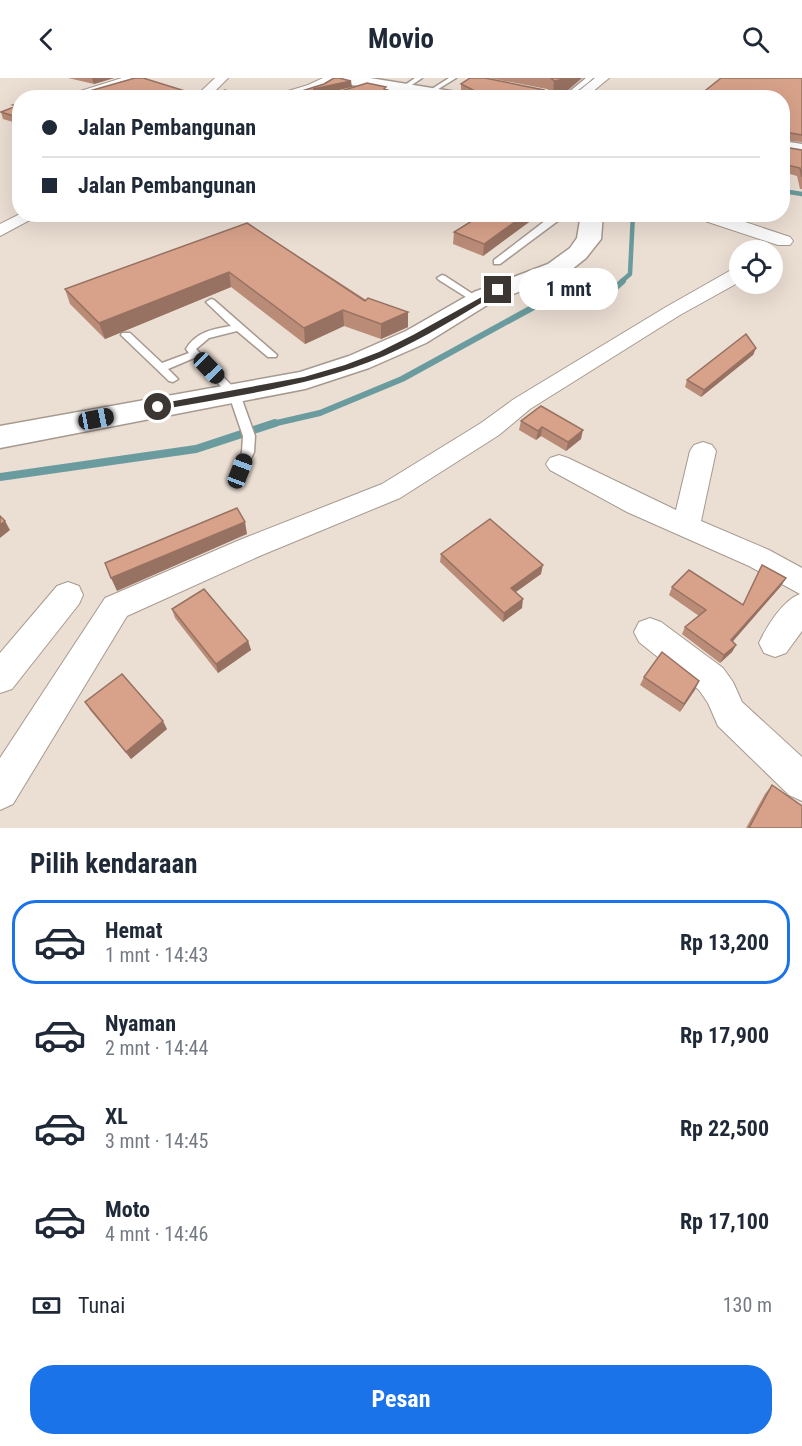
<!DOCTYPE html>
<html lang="id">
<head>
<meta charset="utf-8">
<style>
	body { margin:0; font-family:"Roboto Condensed",sans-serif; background:#f6f6f7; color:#1f2937; height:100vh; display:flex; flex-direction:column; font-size:22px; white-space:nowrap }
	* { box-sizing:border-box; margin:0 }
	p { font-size:20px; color:#747a83 }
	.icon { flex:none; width:33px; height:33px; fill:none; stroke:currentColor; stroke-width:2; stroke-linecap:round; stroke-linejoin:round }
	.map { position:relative; height:750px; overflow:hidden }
	.sheet { display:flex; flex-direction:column; background:#fff; flex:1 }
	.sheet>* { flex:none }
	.guide { position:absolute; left:12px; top:12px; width:778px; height:132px; border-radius:24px; box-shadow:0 6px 24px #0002; display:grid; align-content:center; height:132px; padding:0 30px; background:#fff }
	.tools { position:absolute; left:729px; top:162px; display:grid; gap:12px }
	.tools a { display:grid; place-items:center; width:54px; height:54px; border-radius:50%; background:#fff; box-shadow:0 6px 24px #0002; font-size:30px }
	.end { position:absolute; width:27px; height:27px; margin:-14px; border:8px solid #3c3733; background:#fff; box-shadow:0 0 0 3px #fff }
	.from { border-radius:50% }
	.bubble { position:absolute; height:42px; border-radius:21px; background:#fff; box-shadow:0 6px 24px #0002; font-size:20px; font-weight:700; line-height:42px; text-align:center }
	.car { position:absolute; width:18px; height:36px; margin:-18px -9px; border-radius:8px; box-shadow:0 0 4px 2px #0007; background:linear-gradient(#222 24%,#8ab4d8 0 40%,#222 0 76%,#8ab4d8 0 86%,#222 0) }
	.guide b { display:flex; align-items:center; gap:21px; height:57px; font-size:22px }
	.guide b+b { border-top:2px solid #e0e1e3 }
	.guide i { width:15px; height:15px; background:#1f2937 }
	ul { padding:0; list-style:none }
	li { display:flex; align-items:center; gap:18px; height:84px; margin:0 12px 9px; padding:0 18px; border:3px solid transparent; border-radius:24px }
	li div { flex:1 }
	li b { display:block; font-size:22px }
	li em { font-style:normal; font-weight:700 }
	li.current { border-color:#1a73e8 }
	li>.icon { width:54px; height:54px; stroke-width:1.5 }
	h2 { padding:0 30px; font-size:27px; line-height:72px }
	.pay { display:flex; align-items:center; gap:15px; height:66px; padding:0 30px; font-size:22px }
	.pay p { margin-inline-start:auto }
	.primary-button { display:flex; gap:12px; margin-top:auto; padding:12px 30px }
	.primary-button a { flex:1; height:69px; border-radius:24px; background:#1a73e8; color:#fff; font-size:24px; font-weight:700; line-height:69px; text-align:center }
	header { display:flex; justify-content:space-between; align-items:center; height:78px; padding:0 30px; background:#fff; font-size:27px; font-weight:700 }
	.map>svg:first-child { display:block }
</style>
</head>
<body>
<header><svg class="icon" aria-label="back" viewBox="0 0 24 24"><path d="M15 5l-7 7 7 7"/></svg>Movio<svg class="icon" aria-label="search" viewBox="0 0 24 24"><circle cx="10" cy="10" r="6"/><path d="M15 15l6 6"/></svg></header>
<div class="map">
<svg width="802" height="750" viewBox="0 0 802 750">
	<rect width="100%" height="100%" fill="#ebded3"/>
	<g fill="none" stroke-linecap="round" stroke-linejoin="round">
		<g stroke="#6a9b9e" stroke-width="4.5">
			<polyline points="783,113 802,116"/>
			<polyline points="621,204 630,196 633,136"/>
		</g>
		<polyline stroke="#6a9b9e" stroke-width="6" points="268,347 320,335 402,301 541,225 613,212 623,203"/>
		<polyline stroke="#6a9b9e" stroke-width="8" points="0,399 196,371 275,345"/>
		<g stroke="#a6998f" stroke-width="3">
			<g id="lane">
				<polygon points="415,0 422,0 406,11 402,11 402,9"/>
				<polygon points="449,0 456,0 432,15 427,14"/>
				<path d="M586,0H593C580,12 567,21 549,19L569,14Z"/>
				<polygon points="554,136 562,136 559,142 500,186 494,186 494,182"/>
				<polygon points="442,197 445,198 482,222 480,224 474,224 439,202 437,200"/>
				<path d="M211,221L214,222L277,277L276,279H268L237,253L209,260L196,271L240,316L255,358L254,374L244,396L240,397L234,393L242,374L243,358L229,317L194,280L168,291L178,301L173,304L169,303L121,257L122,255H130L162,285L189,275L186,271C196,254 213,251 231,248L208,226L206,224Z"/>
			</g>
		</g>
		<g stroke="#a6998f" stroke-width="2">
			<g id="street">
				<polygon points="122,0 142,0 140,3 80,20 58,20"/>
				<polygon points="215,0 228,0 208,20 194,20"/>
				<path d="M323,0H339C321,18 289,20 265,20L308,7Z"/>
				<polygon points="595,0 609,0 585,20 570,20"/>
				<polygon points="20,136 41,136 0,158 0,146"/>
				<polygon points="694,136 721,136 790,159 793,163 790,167 778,167 696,140"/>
				<polygon points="740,187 740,203 734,207 680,237 530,331 499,357 400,420 262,477 127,538 13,726 0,732 0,680 105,520 242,461 382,406 481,345 514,321 666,229"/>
				<path d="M703,364L712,367L716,373L701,443L769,472L802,490V553L786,575L775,579L764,575L759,565C767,548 783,522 800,516L749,488L627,434L550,392L546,386L550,380L559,377L568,380L676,432L690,373L694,367Z"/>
				<polygon points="68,504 79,508 83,517 79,526 12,611 0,615 0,575 57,508"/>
				<polygon points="650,540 661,544 723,590 733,604 742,624 802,679 802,723 789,717 718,648 708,625 699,612 639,564 634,554 639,544"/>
			</g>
		</g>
		<g stroke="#a6998f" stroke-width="3">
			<polygon id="secondary" points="581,136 603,136 601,161 586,180 566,196 492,224 426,265 369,290 305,311 0,370 0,348 300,294 349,278 406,253 474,214 548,186 570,170 577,160"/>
		</g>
		<g stroke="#a6998f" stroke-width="3">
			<g id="highway">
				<polygon points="332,0 370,0 463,15 471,20 429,20 340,5"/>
				<polygon points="783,63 802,66 802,78 783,75"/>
			</g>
		</g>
		<use href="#lane" fill="#fff" fill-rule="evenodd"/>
		<use href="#street" fill="#fff" fill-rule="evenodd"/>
		<use href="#secondary" fill="#fff" fill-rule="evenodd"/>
		<use href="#highway" fill="#fff" fill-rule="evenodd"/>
	</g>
	<g fill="#ba8b77">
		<polygon points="68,0 114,0 94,6"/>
		<polygon points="489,0 582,0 568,12 553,15 547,11"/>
		<polygon points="802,0 802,64 784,62 784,69 802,72 802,111 800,111 797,98 783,94 783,20"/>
		<polygon points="461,6 548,16 466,15 461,12"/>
		<polygon points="20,25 20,46 3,41 1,34 14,29 13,27"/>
		<polygon points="540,136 483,178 453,166 454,154"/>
		<polygon points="247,145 408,249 381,261 344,248 305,266 231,209 105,261 70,226 65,211"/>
		<polygon points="756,270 753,277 701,319 685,309 687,302"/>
		<polygon points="521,343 581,361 566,373 541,358 536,362 519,352"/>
		<polygon points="441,476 541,496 515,514 522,530 503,544 440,484"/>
		<polygon points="786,500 781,508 732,564 736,567 732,574 720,585 682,556 685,549 699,538 669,517 672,509 742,527"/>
		<polygon points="172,531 248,563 251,572 218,595 175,540"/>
		<polygon points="644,599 699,603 680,634 640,607"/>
		<polygon points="85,624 167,651 131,681 90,632"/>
		<polygon points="772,707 802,750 746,750 765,716"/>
	</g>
	<g fill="#977161">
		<polygon points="92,0 114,0 94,6"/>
		<polygon points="569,0 582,0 568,12 553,15 554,3"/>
		<polygon points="351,3 352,9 315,18 313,15 314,11"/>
		<polygon points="526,136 540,136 483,178 484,166"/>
		<polygon points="229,194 231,209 105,261 99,245"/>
		<polygon points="343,232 344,248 305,266 304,250"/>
		<polygon points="408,234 408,249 381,261 381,246"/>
		<polygon points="756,270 753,277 701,319 704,312"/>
		<polygon points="542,349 541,358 536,362 538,353"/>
		<polygon points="583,352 581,361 566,373 568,364"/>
		<polygon points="5,443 10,452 0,460 0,447"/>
		<polygon points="245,444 247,456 117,513 111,500"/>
		<polygon points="543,487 541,496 509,519 511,510"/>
		<polygon points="786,500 781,508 727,570 731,562"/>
		<polygon points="523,521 522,530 503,544 504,535"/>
		<polygon points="248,563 251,572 218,595 216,586"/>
		<polygon points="736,567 732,574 720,585 724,577"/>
		<polygon points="699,603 695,612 680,634 684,626"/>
		<polygon points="163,643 167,651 131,681 126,674"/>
	</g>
	<g fill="#d8a28a" stroke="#977161" stroke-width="1.5">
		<polygon points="135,0 143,0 198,17 216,16 225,12 251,20 37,20 54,14 79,16"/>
		<polygon points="334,0 339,0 351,3 314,11 313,15 338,14 367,5 386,9 384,11 400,16 424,20 291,20 302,13 324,6"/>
		<polygon points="470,0 485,0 544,12 548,16 557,15 551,20 442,20 447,16 473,15 473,12 461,6"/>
		<polygon points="551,0 569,0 554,3"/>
		<polygon points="721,0 802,0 802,57 784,54 784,69 802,72 802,99 800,90 783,86 783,20 696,20"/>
		<polygon points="20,25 20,40 1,34 17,28 13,27"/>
		<polygon points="483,136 526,136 484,166 454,154"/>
		<polygon points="247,145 365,223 368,220 408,234 381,246 343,232 304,250 229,194 99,245 65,211"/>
		<polygon points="746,256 756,270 704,312 687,302"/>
		<polygon points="541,328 583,352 568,364 542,349 538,353 521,343"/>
		<polygon points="237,430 245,444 111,500 105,485"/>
		<polygon points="0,438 5,443 0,447"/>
		<polygon points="490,441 543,487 511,510 523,521 504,535 441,476"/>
		<polygon points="762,487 786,500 731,562 736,567 724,577 685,549 706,532 672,509 689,492 743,527"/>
		<polygon points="204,511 248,563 216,586 172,531"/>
		<polygon points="662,574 699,603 684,626 644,599"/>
		<polygon points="122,596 163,643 126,674 85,624"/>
		<polygon points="772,707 802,728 802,750 749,750"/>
	</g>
	<path fill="#3c3733" d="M498,210L501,212L500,214C462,236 425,260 384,278C313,308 234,318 158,332L154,329L158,326L304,299L345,287L379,274L413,257Z"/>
</svg>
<div class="tools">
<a><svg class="icon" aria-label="locate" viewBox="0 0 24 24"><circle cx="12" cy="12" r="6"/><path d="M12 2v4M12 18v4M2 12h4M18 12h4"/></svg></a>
</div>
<i class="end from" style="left:158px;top:329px"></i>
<i class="end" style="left:498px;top:212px"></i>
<div class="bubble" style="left:519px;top:190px;width:99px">1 mnt</div>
<i class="car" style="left:209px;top:290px;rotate:136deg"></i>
<i class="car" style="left:96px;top:341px;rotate:79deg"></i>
<i class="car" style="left:240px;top:393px;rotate:21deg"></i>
<div class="guide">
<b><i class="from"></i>Jalan Pembangunan</b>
<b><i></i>Jalan Pembangunan</b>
</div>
</div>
<section class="sheet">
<h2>Pilih kendaraan</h2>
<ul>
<li class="current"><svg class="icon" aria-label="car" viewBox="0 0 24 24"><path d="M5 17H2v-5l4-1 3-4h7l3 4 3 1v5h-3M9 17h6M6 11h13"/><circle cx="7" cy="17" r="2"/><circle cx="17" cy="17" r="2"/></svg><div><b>Hemat</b><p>1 mnt · 14:43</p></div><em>Rp 13,200</em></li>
<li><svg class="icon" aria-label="car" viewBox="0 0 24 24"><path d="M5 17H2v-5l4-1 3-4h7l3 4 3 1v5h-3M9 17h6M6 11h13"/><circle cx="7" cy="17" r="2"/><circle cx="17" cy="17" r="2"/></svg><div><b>Nyaman</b><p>2 mnt · 14:44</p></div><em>Rp 17,900</em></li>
<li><svg class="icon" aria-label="car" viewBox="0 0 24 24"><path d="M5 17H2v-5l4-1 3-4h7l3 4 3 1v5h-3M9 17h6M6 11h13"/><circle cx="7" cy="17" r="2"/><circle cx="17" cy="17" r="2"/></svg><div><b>XL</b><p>3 mnt · 14:45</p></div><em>Rp 22,500</em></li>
<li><svg class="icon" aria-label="car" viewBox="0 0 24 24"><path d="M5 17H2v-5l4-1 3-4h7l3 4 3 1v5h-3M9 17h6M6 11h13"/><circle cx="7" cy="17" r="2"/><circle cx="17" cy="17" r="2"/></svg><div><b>Moto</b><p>4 mnt · 14:46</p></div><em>Rp 17,100</em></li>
</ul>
<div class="pay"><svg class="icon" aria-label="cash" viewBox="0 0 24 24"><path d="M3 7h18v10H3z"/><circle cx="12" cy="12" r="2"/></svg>Tunai<p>130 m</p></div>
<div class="primary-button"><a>Pesan</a></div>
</section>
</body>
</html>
